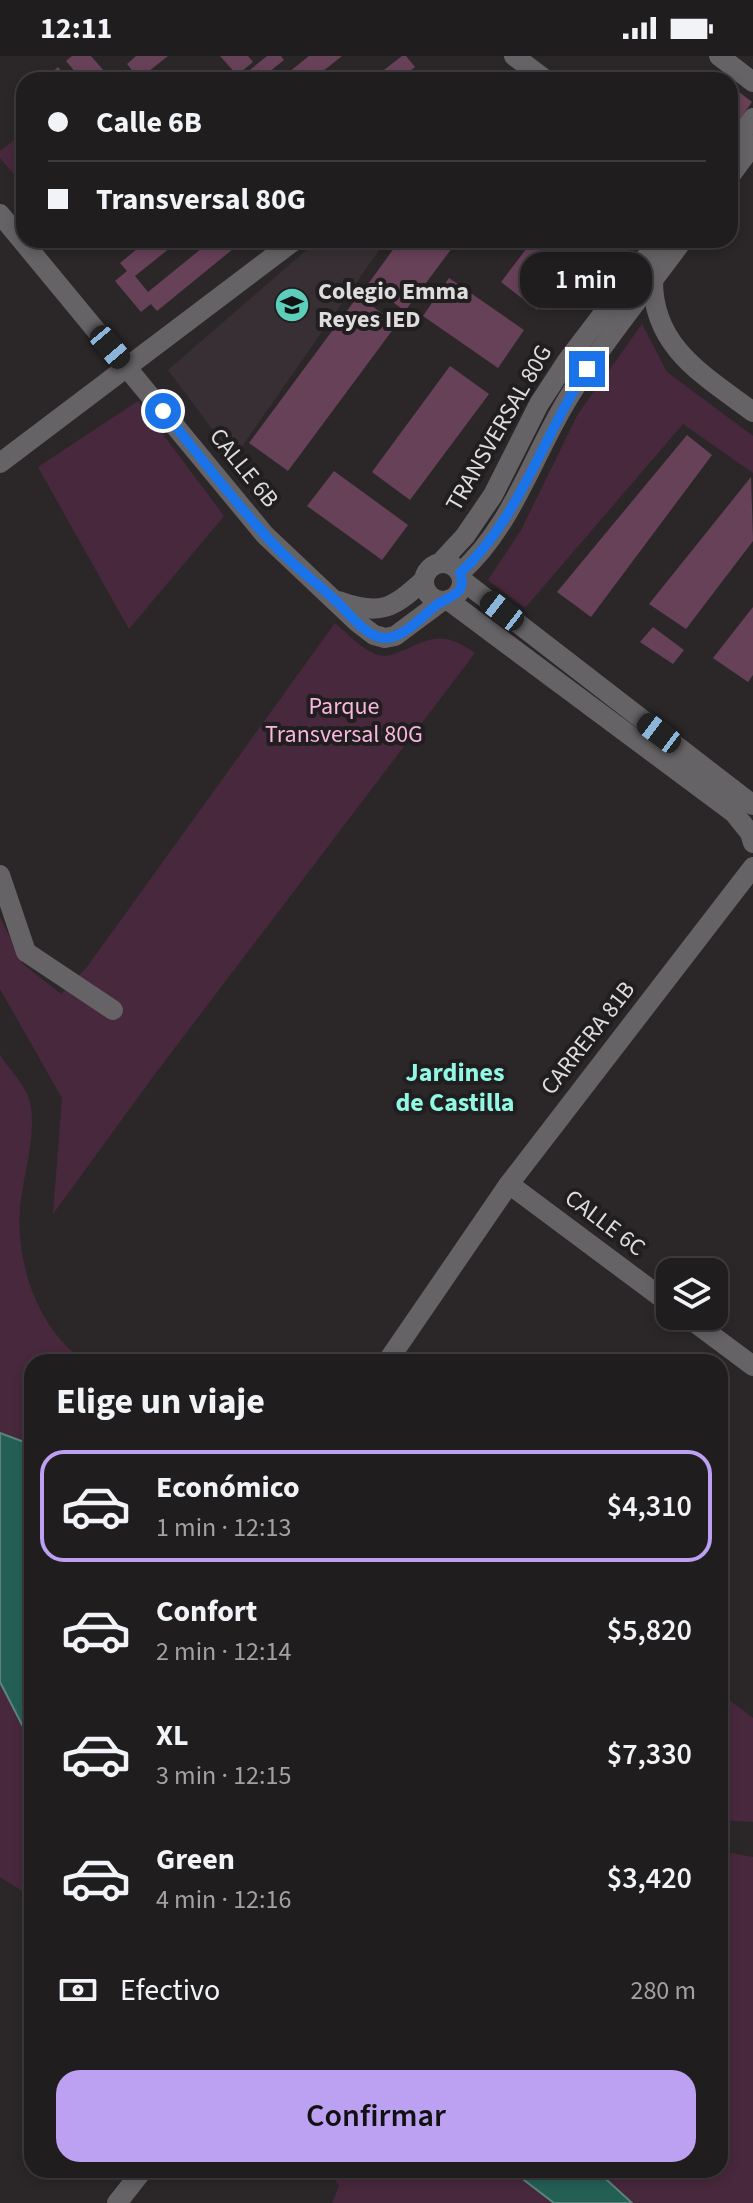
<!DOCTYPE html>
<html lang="es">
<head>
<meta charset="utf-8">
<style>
	body { margin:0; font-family:"Source Sans 3",sans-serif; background:#282628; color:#f1f3f6; height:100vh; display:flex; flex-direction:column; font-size:30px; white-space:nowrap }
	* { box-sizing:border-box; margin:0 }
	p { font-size:26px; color:#a2a2a4 }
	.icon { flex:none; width:44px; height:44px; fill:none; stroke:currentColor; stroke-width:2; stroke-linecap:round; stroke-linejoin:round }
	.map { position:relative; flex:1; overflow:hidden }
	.side { position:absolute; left:24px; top:1298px; width:704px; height:824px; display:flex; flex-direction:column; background:#201d1f; border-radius:24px; box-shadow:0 4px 12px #0003,0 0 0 2px #3d3b3d }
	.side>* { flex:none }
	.banner { position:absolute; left:16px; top:16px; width:722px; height:176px; border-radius:24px; box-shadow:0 4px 12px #0003,0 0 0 2px #3d3b3d; display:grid; align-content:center; height:176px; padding:0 32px; background:#201d1f }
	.controls { position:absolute; left:656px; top:1202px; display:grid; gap:16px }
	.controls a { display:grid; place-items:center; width:72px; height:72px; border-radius:16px; background:#201d1f; box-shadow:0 4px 12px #0003,0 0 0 2px #3d3b3d; font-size:40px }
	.end { position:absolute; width:36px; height:36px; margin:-18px; border:10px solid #1a73e8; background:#fff; box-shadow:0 0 0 4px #fff }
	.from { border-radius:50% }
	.bubble { position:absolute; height:56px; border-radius:24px; background:#201d1f; box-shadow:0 4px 12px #0003,0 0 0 2px #3d3b3d; font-size:26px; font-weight:600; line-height:56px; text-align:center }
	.car { position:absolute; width:24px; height:48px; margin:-24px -12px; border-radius:10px; box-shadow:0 0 6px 2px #0007; background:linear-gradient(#222 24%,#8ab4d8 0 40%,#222 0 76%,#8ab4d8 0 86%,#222 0) }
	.banner b { display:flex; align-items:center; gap:28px; height:76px; font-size:30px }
	.banner b+b { border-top:2px solid #3d3b3d }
	.banner i { width:20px; height:20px; background:#f1f3f6 }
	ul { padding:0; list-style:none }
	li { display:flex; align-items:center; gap:24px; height:112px; margin:0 16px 12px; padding:0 16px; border:4px solid transparent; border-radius:24px }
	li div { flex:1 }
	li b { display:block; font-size:30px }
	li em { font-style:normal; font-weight:600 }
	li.current { border-color:#bca0f2 }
	li>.icon { width:72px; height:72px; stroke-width:1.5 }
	h2 { padding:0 32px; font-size:36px; line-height:96px }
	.pay { display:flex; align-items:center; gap:20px; height:88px; padding:0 32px; font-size:30px }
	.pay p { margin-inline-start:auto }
	.action { display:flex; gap:16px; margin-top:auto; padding:16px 32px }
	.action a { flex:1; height:92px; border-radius:24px; background:#bca0f2; color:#111; font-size:32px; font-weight:600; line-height:92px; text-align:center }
	.status { display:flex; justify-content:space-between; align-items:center; height:56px; padding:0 40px; background:#201d1f; direction:ltr }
	.status svg { height:22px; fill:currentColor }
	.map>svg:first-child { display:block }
</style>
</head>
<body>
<div class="status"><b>12:11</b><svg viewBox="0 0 49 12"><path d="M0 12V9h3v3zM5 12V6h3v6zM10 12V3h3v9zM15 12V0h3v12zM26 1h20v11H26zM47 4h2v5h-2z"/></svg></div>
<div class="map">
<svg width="753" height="2147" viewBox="0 0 753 2147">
	<rect width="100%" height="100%" fill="#2b2729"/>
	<polygon fill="#382f34" points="318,184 386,184 234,402 168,314"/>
	<g fill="#48283c">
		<polygon points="24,76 24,130 0,102 0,95"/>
		<polygon points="642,268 667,316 753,380 753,417 683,368 525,552 488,524 521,474 578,358"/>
		<polygon points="138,345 224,460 129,573 38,411"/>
		<path d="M335,567C347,577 360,592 375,598C396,607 420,578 446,583C457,585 466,591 475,597L155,1018L53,1158L62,1042L0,933V861L23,908L61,938L87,911Z"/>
		<path d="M0,999C11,1016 28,1031 31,1051C35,1081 25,1114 21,1143C13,1200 36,1274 86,1306H32V1841L0,1821Z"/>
		<polygon points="720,1637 753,1662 753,1766 720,1764"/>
		<polygon points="720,1795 753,1801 753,2147 332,2147 339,2130 328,2114 720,2114"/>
	</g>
	<g fill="#245f55" stroke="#5c847e" stroke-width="2">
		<polygon points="0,1377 32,1389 32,1688 0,1626"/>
		<polygon points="511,2114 596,2114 632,2147 554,2147"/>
	</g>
	<g fill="#674158">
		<polygon points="72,0 91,0 112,24 82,24 66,5"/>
		<polygon points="136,0 168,0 139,23 127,8"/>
		<polygon points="220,0 248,0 253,6 237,19"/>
		<polygon points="267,0 281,0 284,4 259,24 251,24 246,17"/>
		<polygon points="309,0 342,0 312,24 279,24"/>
		<polygon points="402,0 406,0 415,11 398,24 371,24"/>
		<polygon points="58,11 69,24 43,24"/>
		<polygon points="713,16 723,24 707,24"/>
		<polygon points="730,29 752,46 739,64 730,57"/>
		<polygon points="148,184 180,184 135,220 148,236 212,184 244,184 157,255 151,248 141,256 115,225 127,215 120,207"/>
		<polygon points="400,184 458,184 405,255 368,228"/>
		<polygon points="533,184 590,184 537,254 501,226"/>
		<polygon points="449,222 524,274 498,312 423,260"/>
		<polygon points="358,240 397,268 288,415 249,387"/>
		<polygon points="450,310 489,338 410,444 372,416"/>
		<polygon points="687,379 712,399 591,561 557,536"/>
		<polygon points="334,415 408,469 382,504 307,450"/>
		<polygon points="751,421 753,485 686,573 649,548"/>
		<polygon points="753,551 753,619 748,626 713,602"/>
		<polygon points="653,571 684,594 673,608 640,586"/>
	</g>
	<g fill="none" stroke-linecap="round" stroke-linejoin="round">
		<g stroke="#656365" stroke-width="20">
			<polyline points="514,0 546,24"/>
			<polyline points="719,0 753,26"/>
			<polyline points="730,92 753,62"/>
			<polyline points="730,120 753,89"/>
			<polyline points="0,158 265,479 357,566 374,579 385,582 395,580 442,545"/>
			<path d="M653,225C653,292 705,320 753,356"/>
			<polyline points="0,407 295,184"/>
			<polyline points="440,507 465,480 493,439 539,348 567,305 659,184"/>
			<circle cx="443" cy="526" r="19"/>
			<path d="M460,517C514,469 534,395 572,336C605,283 646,235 683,184"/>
			<polyline points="462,524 753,749"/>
			<polyline points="448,544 734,757 750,777 753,787"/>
			<path d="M338,545C381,560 392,553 424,524"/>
			<polyline points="0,819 26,896 113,954"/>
			<polyline points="509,1128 670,1248"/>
			<polyline points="686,1260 753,1310"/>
			<polyline points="387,1306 509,1128 753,811"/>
			<polyline points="117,2147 143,2114"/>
		</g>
	</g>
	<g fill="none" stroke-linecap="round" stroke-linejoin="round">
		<path stroke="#1a73e8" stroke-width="10" d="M163,355C200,400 236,449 277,492C295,511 317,527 336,545C349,557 366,581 384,582C401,584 423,560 435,550C448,540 468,539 460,517C518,465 544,378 587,313"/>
	</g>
	<defs>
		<g id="school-disc" transform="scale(1.8)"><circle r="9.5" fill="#5cceba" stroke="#211e20"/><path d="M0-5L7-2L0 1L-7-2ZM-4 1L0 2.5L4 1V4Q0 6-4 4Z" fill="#111"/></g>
	</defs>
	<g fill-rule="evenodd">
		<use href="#school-disc" x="292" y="249"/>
	</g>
	<g text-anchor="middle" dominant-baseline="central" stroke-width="8" stroke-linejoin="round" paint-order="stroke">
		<g font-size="24" font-weight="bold" fill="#dfdcde" stroke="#211e20" text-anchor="start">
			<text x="318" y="235">Colegio Emma<tspan x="318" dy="28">Reyes IED</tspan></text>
		</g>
		<g font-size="24" fill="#dfdcde" stroke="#211e20">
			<text transform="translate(499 372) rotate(-60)">TRANSVERSAL 80G</text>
			<text transform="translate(244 412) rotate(51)">CALLE 6B</text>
			<text transform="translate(588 982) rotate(-52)">CARRERA 81B</text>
			<text transform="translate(605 1167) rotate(37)">CALLE 6C</text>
		</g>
		<g font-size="24" fill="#fab6de" stroke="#211e20">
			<text x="344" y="650">Parque<tspan x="344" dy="28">Transversal 80G</tspan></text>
		</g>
		<g font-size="26" font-weight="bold" fill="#92f7e3" stroke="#211e20">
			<text x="455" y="1016">Jardines<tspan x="455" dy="30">de Castilla</tspan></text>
		</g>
	</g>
</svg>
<div class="controls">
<a><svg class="icon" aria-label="layers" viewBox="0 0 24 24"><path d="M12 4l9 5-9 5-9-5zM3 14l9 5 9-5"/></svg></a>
</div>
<i class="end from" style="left:163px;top:355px"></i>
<i class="end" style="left:587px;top:313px"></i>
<div class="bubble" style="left:520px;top:196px;width:132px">1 min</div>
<i class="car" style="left:110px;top:291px;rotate:140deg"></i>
<i class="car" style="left:502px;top:555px;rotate:308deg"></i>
<i class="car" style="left:659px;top:677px;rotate:307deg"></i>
<div class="banner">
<b><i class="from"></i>Calle 6B</b>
<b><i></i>Transversal 80G</b>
</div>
<section class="side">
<h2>Elige un viaje</h2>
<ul>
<li class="current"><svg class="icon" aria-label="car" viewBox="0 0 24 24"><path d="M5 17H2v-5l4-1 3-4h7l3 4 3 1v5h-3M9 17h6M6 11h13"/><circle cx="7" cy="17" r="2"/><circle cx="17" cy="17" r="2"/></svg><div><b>Económico</b><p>1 min · 12:13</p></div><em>$4,310</em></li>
<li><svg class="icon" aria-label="car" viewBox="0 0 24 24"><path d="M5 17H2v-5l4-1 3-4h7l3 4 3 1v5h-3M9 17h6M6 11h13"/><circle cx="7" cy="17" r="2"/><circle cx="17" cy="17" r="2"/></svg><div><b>Confort</b><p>2 min · 12:14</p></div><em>$5,820</em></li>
<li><svg class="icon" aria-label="car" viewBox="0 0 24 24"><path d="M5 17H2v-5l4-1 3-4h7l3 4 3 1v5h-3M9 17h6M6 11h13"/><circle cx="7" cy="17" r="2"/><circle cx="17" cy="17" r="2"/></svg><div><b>XL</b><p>3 min · 12:15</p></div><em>$7,330</em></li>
<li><svg class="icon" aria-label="car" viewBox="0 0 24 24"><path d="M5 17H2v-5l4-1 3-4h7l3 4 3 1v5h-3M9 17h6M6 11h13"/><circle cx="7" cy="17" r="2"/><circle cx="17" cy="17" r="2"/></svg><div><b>Green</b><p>4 min · 12:16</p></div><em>$3,420</em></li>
</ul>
<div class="pay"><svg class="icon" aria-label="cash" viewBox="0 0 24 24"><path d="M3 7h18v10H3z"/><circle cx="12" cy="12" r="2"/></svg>Efectivo<p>280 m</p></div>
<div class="action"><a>Confirmar</a></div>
</section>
</div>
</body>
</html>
